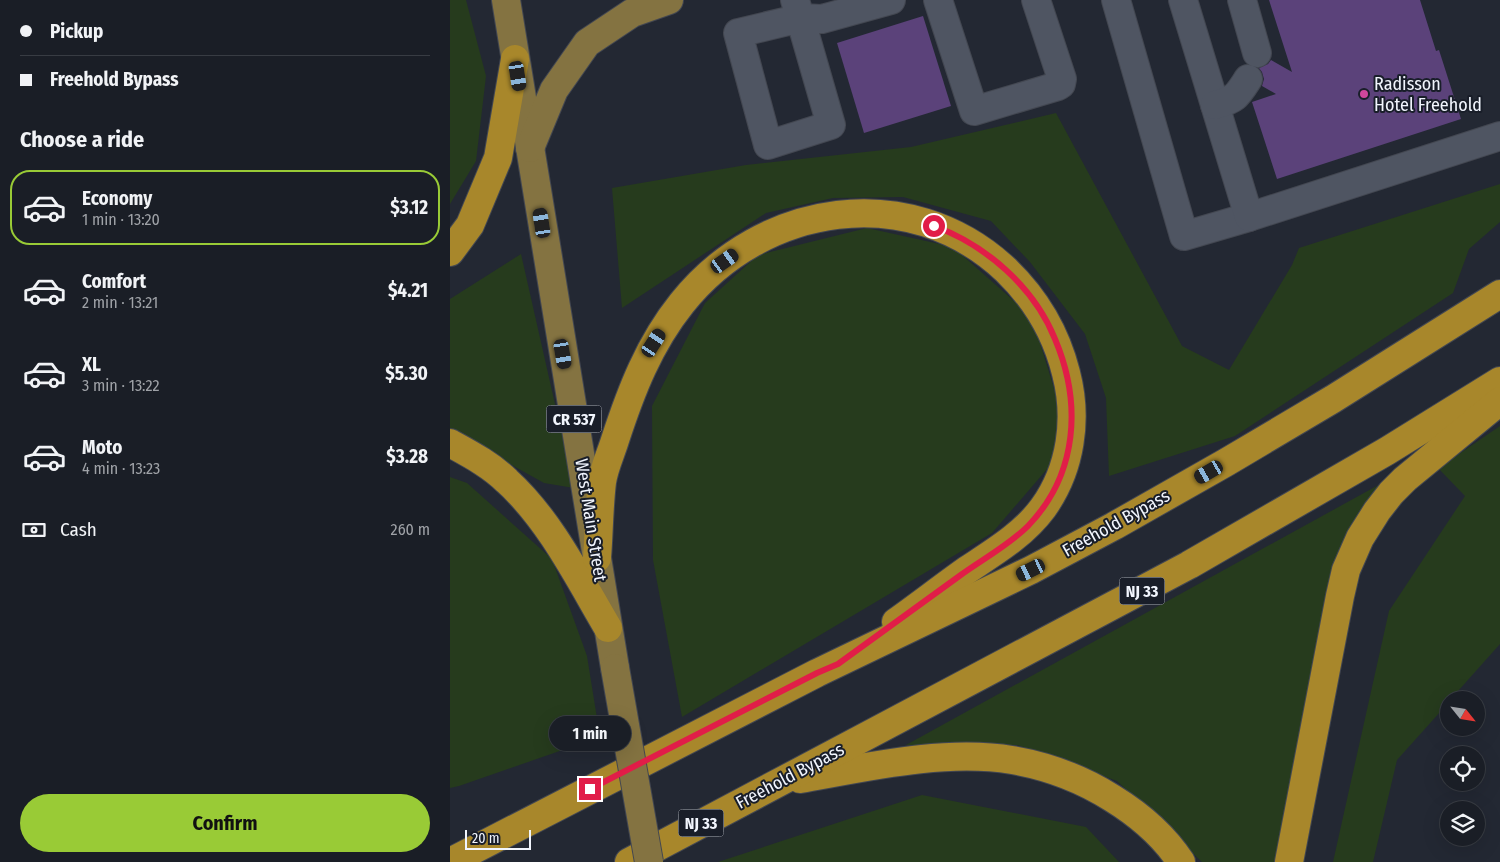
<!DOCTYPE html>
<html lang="en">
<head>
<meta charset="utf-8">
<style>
	body { margin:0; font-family:"Fira Sans Condensed",sans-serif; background:#23272e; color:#f1f3f6; height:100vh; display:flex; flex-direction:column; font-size:19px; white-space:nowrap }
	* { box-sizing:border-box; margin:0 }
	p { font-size:16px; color:#9fa2a7 }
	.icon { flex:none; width:28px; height:28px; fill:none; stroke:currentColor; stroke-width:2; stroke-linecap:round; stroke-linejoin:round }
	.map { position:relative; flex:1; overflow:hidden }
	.side { display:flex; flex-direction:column; background:#1a1e26; width:450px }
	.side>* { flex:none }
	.guide { display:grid; align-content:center; height:110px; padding:0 20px; background:#1a1e26 }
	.needle { width:32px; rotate:120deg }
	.controls { position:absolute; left:990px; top:691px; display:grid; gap:10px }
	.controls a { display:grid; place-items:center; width:45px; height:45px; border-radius:50%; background:#1a1e26; box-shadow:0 5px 20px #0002,0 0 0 1px #383c43; font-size:25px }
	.scale { position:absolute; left:15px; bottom:12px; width:66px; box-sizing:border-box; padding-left:5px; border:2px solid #f1f5fd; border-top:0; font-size:14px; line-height:18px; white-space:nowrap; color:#f1f5fd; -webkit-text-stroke:4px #191e29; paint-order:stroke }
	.end { position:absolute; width:22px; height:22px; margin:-11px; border:6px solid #e11d48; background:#fff; box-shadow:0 0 0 2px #fff }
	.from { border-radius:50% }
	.bubble { position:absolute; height:35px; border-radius:18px; background:#1a1e26; box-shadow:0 5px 20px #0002,0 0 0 1px #383c43; font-size:16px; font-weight:700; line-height:35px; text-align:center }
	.car { position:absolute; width:15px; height:30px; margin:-15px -8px; border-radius:6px; box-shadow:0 0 4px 1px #0007; background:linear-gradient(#222 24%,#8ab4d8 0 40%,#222 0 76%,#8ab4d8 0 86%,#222 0) }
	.guide b { display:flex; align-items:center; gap:18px; height:48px; font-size:19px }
	.guide b+b { border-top:1px solid #383c43 }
	.guide i { width:12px; height:12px; background:#f1f3f6 }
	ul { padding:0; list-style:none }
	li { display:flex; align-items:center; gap:15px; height:75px; margin:0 10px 8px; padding:0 10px; border:2px solid transparent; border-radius:20px }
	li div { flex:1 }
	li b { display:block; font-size:19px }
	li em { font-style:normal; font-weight:700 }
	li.active { border-color:#99cb36 }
	li>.icon { width:45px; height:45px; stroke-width:1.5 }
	h2 { padding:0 20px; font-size:22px; line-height:60px }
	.pay { display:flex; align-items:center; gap:12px; height:55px; padding:0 20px; font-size:19px }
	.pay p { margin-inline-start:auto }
	.action { display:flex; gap:10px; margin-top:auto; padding:10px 20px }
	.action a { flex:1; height:58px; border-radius:30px; background:#99cb36; color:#111; font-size:20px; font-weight:700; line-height:58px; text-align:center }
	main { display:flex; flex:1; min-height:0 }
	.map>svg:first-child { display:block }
</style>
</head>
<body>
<main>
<section class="side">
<div class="guide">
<b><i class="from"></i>Pickup</b>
<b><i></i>Freehold Bypass</b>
</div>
<h2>Choose a ride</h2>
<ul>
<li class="active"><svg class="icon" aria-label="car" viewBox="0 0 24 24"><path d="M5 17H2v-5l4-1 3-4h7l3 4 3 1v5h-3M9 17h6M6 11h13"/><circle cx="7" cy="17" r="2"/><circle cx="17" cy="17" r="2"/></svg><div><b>Economy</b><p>1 min · 13:20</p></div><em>$3.12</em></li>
<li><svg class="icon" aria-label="car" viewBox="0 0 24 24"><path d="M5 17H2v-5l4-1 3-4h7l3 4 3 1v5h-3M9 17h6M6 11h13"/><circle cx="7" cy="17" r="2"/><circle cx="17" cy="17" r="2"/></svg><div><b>Comfort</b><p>2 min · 13:21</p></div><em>$4.21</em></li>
<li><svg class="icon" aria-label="car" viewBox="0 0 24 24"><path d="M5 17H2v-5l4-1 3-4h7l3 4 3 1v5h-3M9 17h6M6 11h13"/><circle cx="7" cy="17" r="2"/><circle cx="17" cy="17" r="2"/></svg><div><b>XL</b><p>3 min · 13:22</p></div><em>$5.30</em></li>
<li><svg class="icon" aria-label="car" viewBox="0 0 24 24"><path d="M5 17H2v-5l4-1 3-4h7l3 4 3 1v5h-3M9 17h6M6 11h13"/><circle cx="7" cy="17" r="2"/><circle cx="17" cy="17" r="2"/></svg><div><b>Moto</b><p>4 min · 13:23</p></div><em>$3.28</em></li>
</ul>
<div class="pay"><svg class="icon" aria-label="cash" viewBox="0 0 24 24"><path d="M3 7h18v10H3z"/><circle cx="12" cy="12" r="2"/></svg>Cash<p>260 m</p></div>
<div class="action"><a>Confirm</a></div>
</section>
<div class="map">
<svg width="1050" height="862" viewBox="0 0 1050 862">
	<rect width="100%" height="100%" fill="#232833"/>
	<g fill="#263b1d">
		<polygon points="0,0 16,0 36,76 26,161 0,204"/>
		<polygon points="606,113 732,346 779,370 842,265 849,248 1050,184 1050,222 1019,249 1003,293 785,436 659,476 656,398 635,334 580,262 541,221 453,197 383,198 316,213 172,308 162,188 296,165 461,147"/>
		<polygon points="417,228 503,247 582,317 611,411 604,461 542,533 232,717 203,560 202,406 255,303 308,255"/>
		<polygon points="71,254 124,488 94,483 0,431 0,299"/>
		<polygon points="1050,426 1050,644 1000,700 999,700 999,702 947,760 923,862 883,862 939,611 1015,496 989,469 990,467"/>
		<polygon points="0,477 17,483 102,559 137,656 150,737 9,786 0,788"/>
		<polygon points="943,477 898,541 829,862 752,862 667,781 567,745 456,745"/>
		<polygon points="472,795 636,827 669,862 268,862"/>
	</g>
	<g fill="#5b427a">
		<polygon points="819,0 970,0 986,51 989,50 1011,119 827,179 802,102 826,94 812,86 814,79 812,72 809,68 818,64 821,60 842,72"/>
		<polygon points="473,16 501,106 414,133 387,43"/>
	</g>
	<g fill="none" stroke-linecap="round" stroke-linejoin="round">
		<g stroke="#434751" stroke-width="30">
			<g id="minor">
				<polyline points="345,0 381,125 318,145 288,33 351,18 372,19 441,0"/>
				<polyline points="488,0 524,111 608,86 611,84 612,79 586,0"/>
				<polyline points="666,0 734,236 799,217"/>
				<polyline points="733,0 799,217 1050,136"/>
				<polyline points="792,0 807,53"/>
				<path d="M765,105C786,99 787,96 798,79"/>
			</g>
		</g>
		<g stroke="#434751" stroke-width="30">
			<g id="major">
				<polyline points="56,0 165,668"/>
				<polyline points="80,148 104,90 137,43 182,13 219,0"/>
			</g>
		</g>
		<g stroke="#434751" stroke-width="30">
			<g id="highway">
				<polyline points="0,252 20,225 48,158 65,59"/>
				<path d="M0,443C20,454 41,465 57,481C100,520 129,579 158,628"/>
				<path d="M147,558C149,533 149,507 152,482C154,468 161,453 165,440C181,391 199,344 232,303C312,203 459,179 556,270C586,299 606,333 616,373C628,419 621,469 593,508C573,535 544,552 517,570C493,587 470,605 446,622"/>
				<path d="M350,779C417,767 495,749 562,760C597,766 632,779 662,798C688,814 714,836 731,862"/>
				<polyline points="0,862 367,673 581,570 664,526 775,463 883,399 1050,294"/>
				<polyline points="179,862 739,565 937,451 1050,381"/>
				<polyline points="839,862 890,596 896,570 910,538 927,511 941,493 955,479 1050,401"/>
			</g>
		</g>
		<use href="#minor" stroke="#4f5562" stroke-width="28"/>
		<use href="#major" stroke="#847341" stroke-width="28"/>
		<use href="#highway" stroke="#a8872b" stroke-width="28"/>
		<g stroke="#434751" stroke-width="30" stroke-linecap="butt">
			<polyline id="major-bridge" points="165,668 199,862"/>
		</g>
		<use href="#major-bridge" stroke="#847341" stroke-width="28"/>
	</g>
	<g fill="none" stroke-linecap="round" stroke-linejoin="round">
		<path stroke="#e11d48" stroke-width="6" d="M140,789L367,673L388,664C428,635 468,606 508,577C531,560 558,546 578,526C628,474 632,403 605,339C584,287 536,245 484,226"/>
	</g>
	<circle fill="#d1479c" stroke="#191e29" stroke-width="2" cx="914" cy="94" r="5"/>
	<g text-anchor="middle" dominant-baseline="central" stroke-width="4" stroke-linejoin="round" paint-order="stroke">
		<g fill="#191e29" stroke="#b0b4bd" stroke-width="1">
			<rect x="96.5" y="405.5" width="55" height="27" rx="4"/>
			<rect x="669.5" y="577.5" width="45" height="27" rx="4"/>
			<rect x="228.5" y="809.5" width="45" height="27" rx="4"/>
		</g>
		<g font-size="16" font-weight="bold" fill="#f1f5fd">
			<text x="124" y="419">CR 537</text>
			<text x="692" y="591">NJ 33</text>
			<text x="251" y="823">NJ 33</text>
		</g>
		<g font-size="18" fill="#f1f5fd" stroke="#191e29" text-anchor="start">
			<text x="924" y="84">Radisson<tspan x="924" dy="21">Hotel Freehold</tspan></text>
		</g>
		<g font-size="18" fill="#f1f5fd" stroke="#191e29">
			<text transform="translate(141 520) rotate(81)">West Main Street</text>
			<text transform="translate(666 523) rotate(-29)">Freehold Bypass</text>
			<text transform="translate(340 776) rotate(-28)">Freehold Bypass</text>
		</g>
	</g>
</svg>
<div class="controls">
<a><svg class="needle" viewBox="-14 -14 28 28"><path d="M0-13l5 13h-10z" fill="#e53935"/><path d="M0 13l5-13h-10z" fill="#9fa2a7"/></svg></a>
<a><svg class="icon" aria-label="locate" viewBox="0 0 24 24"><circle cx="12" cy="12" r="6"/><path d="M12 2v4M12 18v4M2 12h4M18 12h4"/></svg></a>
<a><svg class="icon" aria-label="layers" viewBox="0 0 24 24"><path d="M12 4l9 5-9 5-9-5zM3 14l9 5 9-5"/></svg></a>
</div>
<div class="scale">20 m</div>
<i class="end from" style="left:484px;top:226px"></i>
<i class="end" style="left:140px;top:789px"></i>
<div class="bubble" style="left:99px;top:716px;width:82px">1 min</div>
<i class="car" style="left:68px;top:76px;rotate:171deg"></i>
<i class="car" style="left:92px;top:223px;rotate:351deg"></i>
<i class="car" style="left:275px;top:261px;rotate:55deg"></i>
<i class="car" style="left:204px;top:343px;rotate:33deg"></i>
<i class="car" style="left:113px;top:354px;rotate:170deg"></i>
<i class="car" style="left:759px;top:472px;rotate:240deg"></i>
<i class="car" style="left:581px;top:570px;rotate:244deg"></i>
</div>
</main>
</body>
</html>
